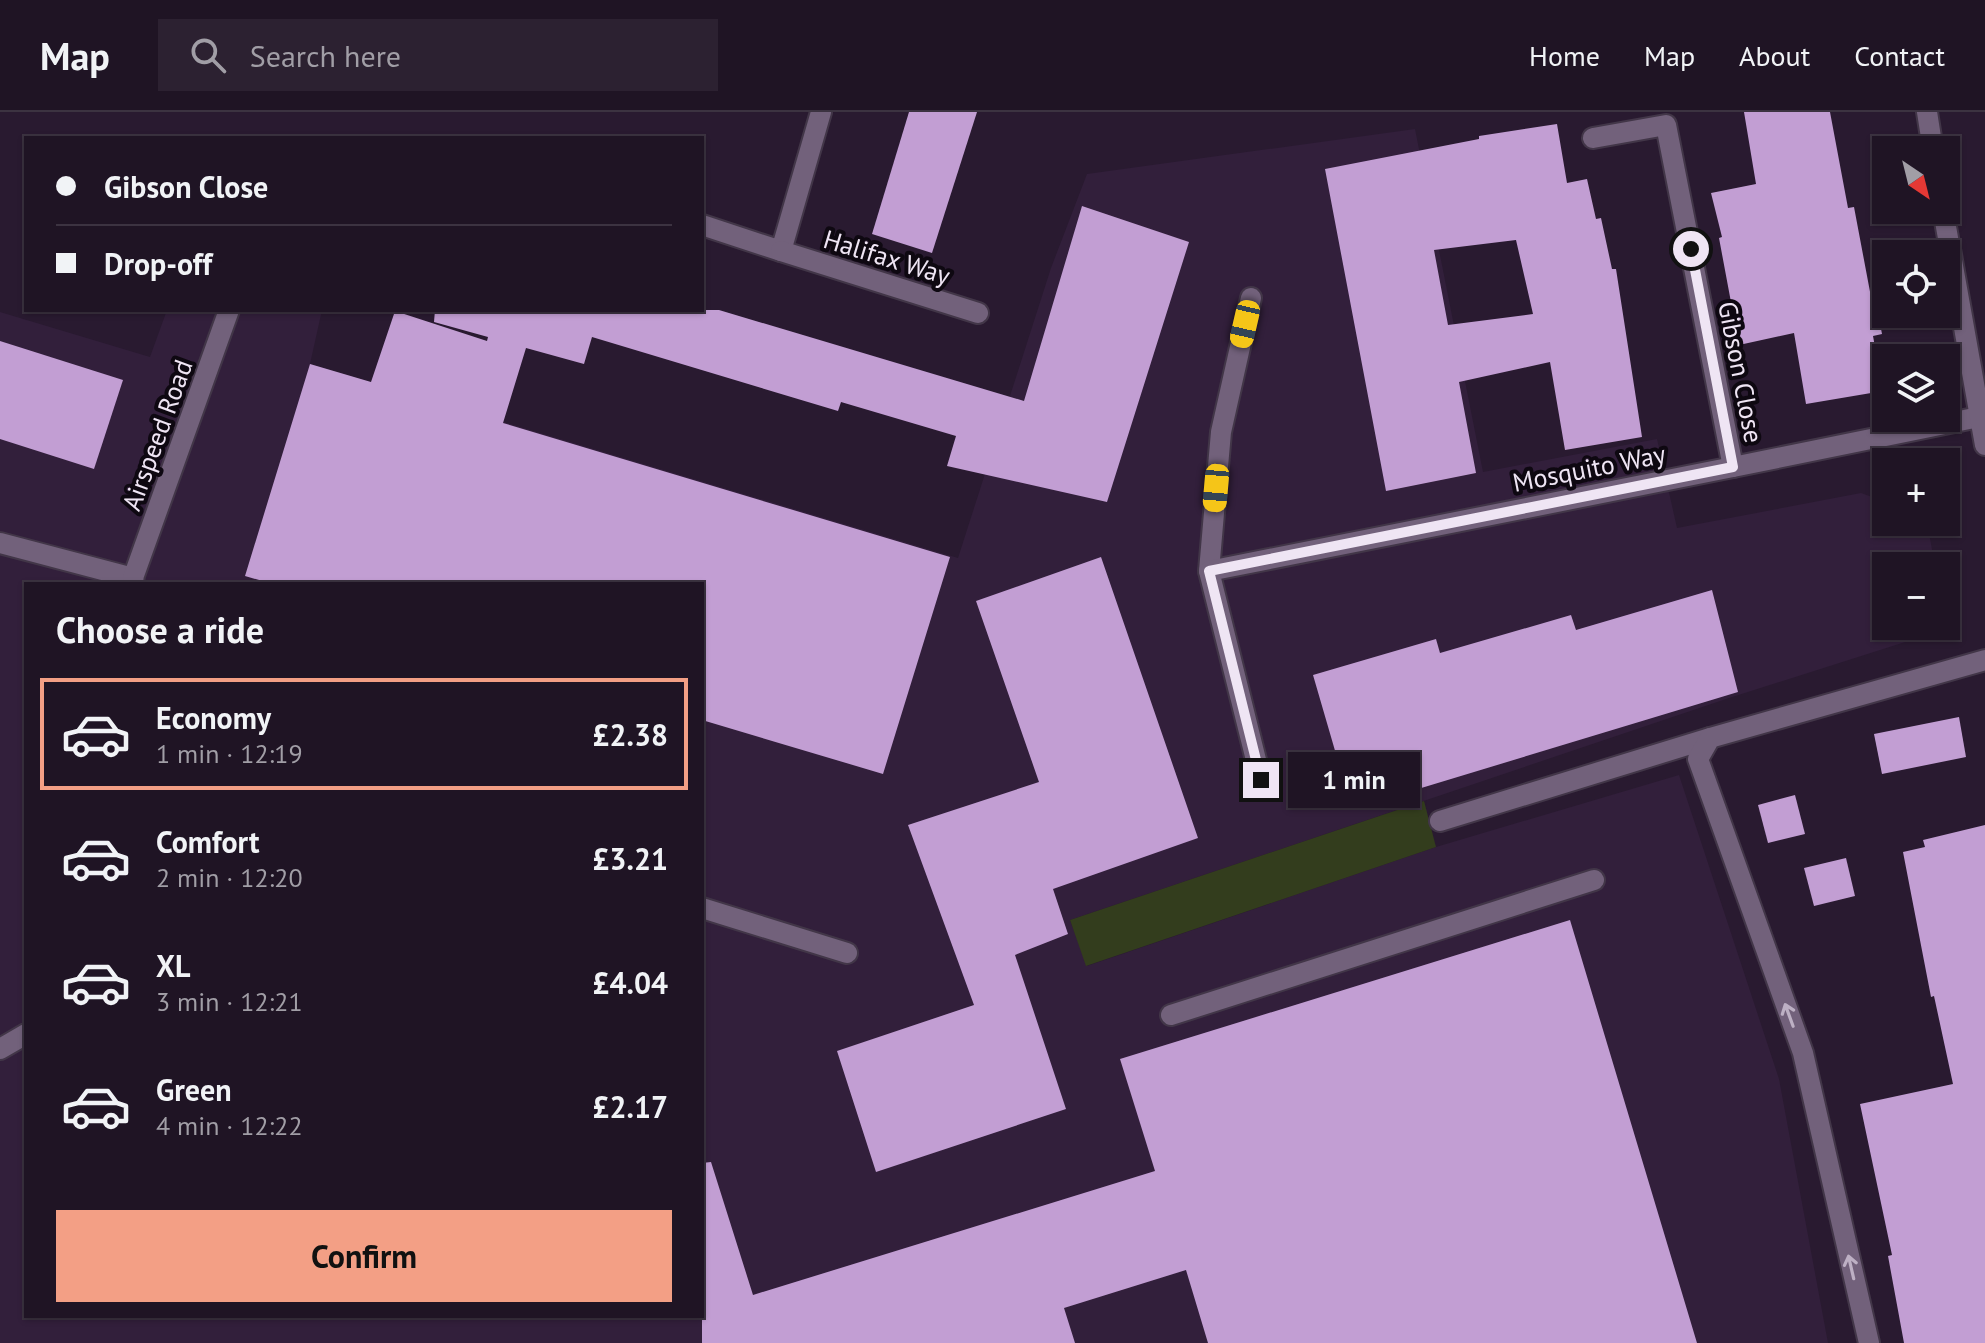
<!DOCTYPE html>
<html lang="en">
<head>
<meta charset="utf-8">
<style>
	body { margin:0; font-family:"PT Sans",sans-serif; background:#2c2131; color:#f1f3f6; height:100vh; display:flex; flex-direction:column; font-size:30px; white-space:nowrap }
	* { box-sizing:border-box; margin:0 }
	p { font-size:26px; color:#a19ea6 }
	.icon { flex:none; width:44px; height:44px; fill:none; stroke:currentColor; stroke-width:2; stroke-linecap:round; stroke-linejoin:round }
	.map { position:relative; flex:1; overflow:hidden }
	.sheet { position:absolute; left:24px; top:470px; width:680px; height:736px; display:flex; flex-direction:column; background:#1f1424; border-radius:0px; box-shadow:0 2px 6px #0004,0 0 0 2px #3c3341 }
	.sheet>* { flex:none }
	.banner { position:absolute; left:24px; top:24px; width:680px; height:176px; border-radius:0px; box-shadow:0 2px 6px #0004,0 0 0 2px #3c3341; display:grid; align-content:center; height:176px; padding:0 32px; background:#1f1424 }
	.needle { width:52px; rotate:145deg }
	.buttons { position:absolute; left:1872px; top:24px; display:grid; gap:16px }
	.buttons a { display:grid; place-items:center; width:88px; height:88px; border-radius:0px; background:#1f1424; box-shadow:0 2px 6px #0004,0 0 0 2px #3c3341; font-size:40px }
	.end { position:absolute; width:36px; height:36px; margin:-18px; border:10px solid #efe5f4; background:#111; box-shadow:0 0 0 4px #111 }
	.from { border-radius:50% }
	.bubble { position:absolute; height:56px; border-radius:0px; background:#1f1424; box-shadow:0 2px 6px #0004,0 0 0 2px #3c3341; font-size:26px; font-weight:700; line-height:56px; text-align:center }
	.car { position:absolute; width:24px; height:48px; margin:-24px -12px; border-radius:10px; box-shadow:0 0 6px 2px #0007; background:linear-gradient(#f5c518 24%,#345 0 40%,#f5c518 0 76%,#345 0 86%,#f5c518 0) }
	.banner b { display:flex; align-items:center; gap:28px; height:76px; font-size:30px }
	.banner b+b { border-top:2px solid #3c3341 }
	.banner i { width:20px; height:20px; background:#f1f3f6 }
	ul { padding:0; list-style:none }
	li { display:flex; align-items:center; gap:24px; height:112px; margin:0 16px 12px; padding:0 16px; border:4px solid transparent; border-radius:0px }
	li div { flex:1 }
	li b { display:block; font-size:30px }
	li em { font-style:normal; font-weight:700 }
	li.current { border-color:#f39f85 }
	li>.icon { width:72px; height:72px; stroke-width:1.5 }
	h2 { padding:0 32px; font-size:36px; line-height:96px }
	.button { display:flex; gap:16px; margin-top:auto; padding:16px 32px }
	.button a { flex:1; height:92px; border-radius:0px; background:#f39f85; color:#111; font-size:32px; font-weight:700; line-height:92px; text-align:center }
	header { display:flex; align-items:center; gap:48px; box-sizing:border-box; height:112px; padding:0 40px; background:#1f1424; border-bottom:2px solid #3c3341 }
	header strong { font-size:38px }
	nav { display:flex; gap:44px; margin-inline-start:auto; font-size:28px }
	.search { width:560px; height:72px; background:#2c2131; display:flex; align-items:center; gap:20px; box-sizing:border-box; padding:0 28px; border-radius:0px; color:#a19ea6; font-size:30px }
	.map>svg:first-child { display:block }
</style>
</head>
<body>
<header>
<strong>Map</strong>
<div class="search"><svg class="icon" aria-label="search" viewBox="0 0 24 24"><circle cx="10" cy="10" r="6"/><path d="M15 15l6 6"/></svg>Search here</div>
<nav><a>Home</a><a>Map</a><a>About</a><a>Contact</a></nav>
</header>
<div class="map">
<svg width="1985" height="1231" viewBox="0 0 1985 1231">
	<rect width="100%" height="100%" fill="#291a30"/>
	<path fill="#321f3b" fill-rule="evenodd" d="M1415,17L1483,360L1657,327L1677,416L1861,381L1886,390V410H1927L1935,454H1886V514H1930L1924,524L1729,586L1070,808L1087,854L1436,735L1679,663L1779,967L1828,1231H0V200L150,245L167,198H322L310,252L958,446L1051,156L1087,62ZM26,472H702V1204H26Z"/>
	<polygon fill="#333d1d" points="1424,689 1436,735 1086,854 1070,808"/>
	<g fill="#c29ed3" fill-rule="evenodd">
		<polygon points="909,0 977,0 932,141 872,122"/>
		<polygon points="1744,0 1830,0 1848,96 1854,95 1871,185 1875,185 1882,222 1873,224 1883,279 1806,292 1794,221 1739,233 1719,126 1722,125 1711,81 1756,72"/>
		<path d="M1557,12L1567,71L1587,67L1596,107L1601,106L1612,157H1616L1642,325L1565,338L1550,250L1459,270L1476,361L1386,379L1325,57L1479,27V24ZM1516,128L1533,202L1448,213L1434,138Z"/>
		<polygon points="1082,94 1189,130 1107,390 947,354 956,324 841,290 838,299 592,225 584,252 526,236 503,311 950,445 883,662 702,608 702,472 273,472 245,464 310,252 371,270 395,199 487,229 488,225 434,210 435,198 719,198 1024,289"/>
		<polygon points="0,229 123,268 94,357 0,327"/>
		<polygon points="1101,445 1198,726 1053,777 1068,822 1015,843 1066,997 876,1060 837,939 974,893 908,713 1039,670 976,489"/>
		<polygon points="1712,478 1738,580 1352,697 1313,563 1436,527 1440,541 1571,503 1576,518"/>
		<polygon points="1959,605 1966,645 1882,662 1874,622"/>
		<polygon points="1795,683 1805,722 1768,731 1758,693"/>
		<polygon points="1985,713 1985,1231 1904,1231 1888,1144 1892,1143 1860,992 1953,972 1934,884 1931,885 1903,740 1925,735 1923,728"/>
		<polygon points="1846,746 1855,784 1814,794 1804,756"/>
		<polygon points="1570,808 1697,1231 1208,1231 1186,1158 1064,1196 1075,1231 702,1231 702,1051 711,1050 753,1183 1155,1059 1120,947"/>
	</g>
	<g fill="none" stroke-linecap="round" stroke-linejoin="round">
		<g stroke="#423648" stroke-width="24">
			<g id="lane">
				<polyline points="1251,186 1221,320 1209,459 1261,668"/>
				<polyline points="0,431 133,466 134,472"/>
				<polyline points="1209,459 1733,355"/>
				<polyline points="133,466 229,198"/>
				<polyline points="1440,709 1710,626"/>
				<polyline points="702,796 847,841"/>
				<polyline points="1171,903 1594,768"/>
				<polyline points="0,937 26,922"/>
				<polyline points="1869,1231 1803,941 1698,647 1710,626 1985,548"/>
			</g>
		</g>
		<g stroke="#423648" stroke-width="24">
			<g id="street">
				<polyline points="1927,0 1933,38"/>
				<polyline points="1593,26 1666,13 1733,355 1979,305"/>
				<polyline points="1943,98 1985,333"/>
				<polyline points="702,113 781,139 821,0"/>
				<polyline points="781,139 978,201"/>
			</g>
		</g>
		<use href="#lane" stroke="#72617b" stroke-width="20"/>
		<use href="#street" stroke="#72617b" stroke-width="20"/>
	</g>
	<defs><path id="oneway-shaft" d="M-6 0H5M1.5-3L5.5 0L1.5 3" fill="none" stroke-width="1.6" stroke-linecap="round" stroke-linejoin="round" transform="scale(2)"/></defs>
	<g stroke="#bdb0c4">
		<use href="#oneway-shaft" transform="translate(1789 903) rotate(-110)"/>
		<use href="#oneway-shaft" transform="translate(1851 1155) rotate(-103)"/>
	</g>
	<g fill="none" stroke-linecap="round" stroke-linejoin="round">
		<polyline stroke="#efe5f4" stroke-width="10" points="1261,668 1209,459 1733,355 1691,137"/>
	</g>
	<g text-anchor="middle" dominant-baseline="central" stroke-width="8" stroke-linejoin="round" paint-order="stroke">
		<g font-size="26" fill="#efe5f4" stroke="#0e0811">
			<text transform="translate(887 145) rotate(17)">Halifax Way</text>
			<text transform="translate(1741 260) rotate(79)">Gibson Close</text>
			<text transform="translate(157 323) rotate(-70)">Airspeed Road</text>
			<text transform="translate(1589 356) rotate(-11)">Mosquito Way</text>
		</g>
	</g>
</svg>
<div class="buttons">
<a><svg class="needle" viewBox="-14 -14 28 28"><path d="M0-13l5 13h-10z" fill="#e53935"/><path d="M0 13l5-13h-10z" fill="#a19ea6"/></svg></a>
<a><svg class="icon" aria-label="locate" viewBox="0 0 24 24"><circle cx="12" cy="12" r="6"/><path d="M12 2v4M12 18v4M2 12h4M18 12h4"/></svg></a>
<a><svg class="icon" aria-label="layers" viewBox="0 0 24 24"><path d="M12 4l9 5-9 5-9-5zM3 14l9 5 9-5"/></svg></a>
<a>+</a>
<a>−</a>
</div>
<i class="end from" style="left:1691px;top:137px"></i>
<i class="end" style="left:1261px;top:668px"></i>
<div class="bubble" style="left:1288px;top:640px;width:132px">1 min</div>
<i class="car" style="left:1245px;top:212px;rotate:193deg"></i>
<i class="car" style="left:1216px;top:376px;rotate:185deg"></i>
<div class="banner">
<b><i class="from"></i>Gibson Close</b>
<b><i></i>Drop-off</b>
</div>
<section class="sheet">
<h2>Choose a ride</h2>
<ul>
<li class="current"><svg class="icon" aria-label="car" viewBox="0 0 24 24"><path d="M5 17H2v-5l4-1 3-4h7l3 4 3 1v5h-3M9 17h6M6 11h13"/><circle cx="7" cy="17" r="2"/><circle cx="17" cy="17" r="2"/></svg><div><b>Economy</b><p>1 min · 12:19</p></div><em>£2.38</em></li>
<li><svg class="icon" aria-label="car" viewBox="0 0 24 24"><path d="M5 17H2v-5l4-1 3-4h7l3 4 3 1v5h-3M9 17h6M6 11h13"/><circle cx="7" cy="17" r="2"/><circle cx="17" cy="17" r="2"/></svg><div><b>Comfort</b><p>2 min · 12:20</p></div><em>£3.21</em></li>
<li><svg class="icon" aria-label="car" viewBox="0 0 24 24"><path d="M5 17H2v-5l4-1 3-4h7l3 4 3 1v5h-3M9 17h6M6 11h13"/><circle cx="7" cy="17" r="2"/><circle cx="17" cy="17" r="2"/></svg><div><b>XL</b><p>3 min · 12:21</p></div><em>£4.04</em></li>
<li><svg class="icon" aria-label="car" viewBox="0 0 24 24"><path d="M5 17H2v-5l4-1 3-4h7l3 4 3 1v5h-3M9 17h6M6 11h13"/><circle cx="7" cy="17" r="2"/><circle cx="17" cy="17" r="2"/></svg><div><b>Green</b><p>4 min · 12:22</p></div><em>£2.17</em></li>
</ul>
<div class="button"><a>Confirm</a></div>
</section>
</div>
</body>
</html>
